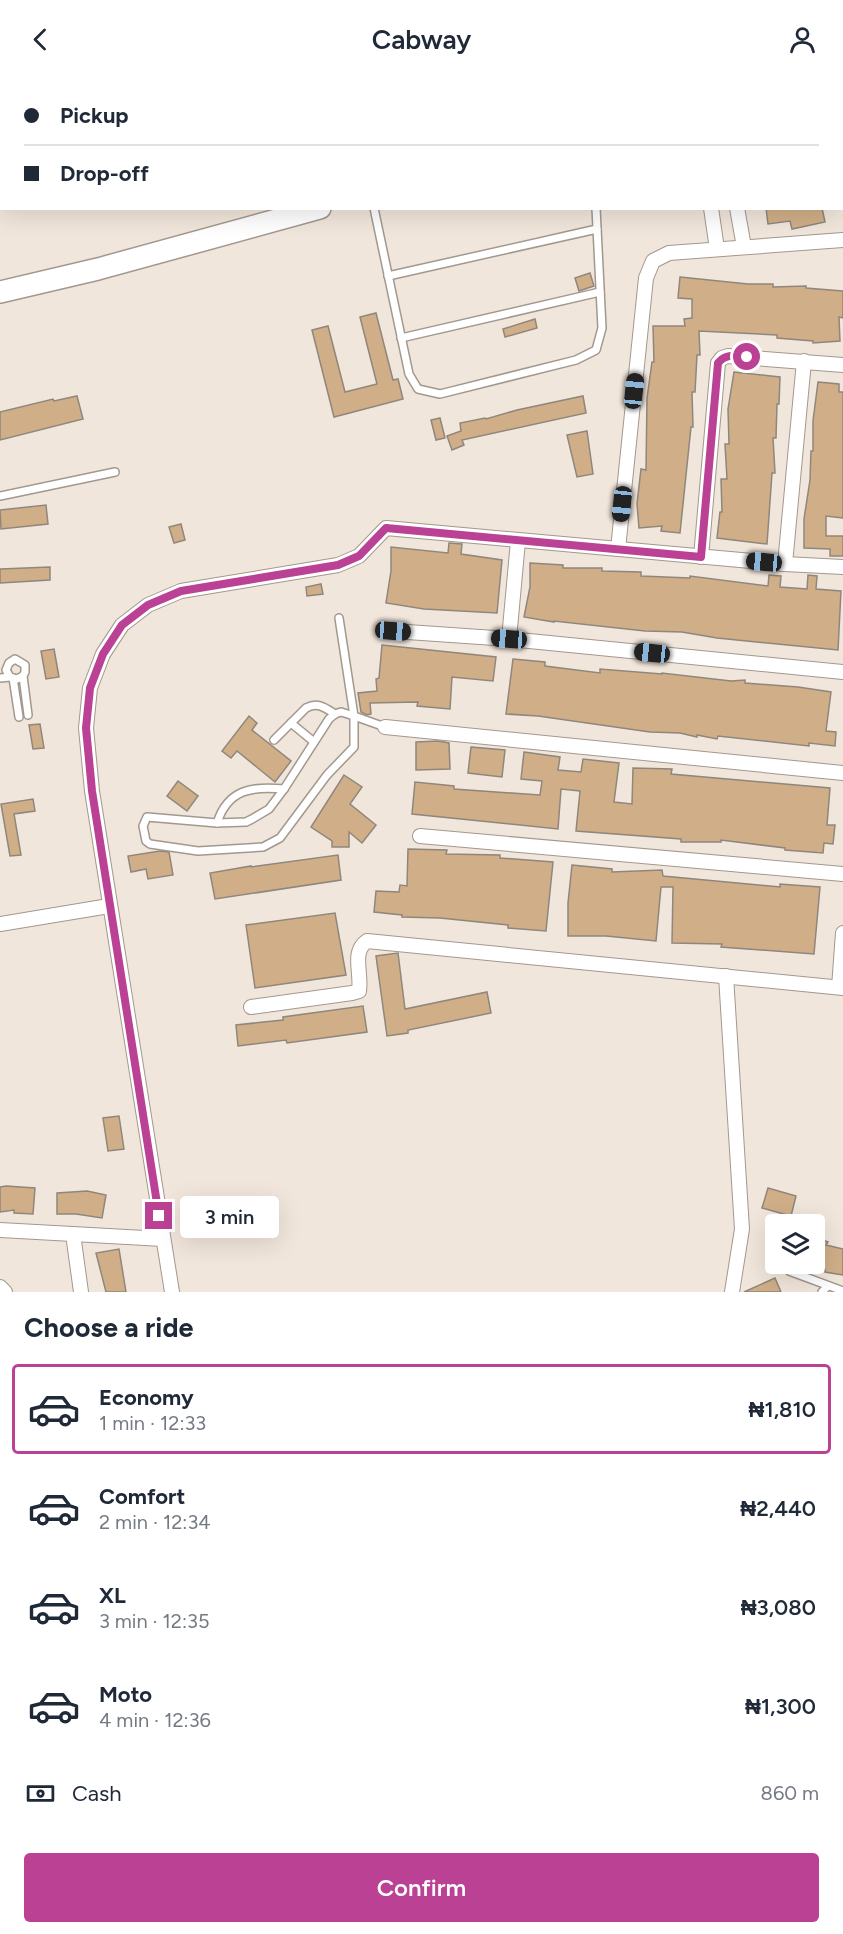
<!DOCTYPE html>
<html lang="en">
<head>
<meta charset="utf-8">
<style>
	body { margin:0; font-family:Figtree,sans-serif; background:#f2f2f3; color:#1f2937; height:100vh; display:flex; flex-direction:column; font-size:22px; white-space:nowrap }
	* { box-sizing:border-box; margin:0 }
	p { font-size:20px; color:#747a83 }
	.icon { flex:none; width:33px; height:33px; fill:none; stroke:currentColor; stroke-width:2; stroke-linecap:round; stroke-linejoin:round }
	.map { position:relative; height:1214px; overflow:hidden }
	.panel { display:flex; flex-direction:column; background:#fff; flex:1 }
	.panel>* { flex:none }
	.guide { position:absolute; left:0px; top:0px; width:843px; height:132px; box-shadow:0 6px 24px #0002; display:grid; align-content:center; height:132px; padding:0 24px; background:#fff }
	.controls { position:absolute; left:765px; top:1136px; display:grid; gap:12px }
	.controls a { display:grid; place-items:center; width:60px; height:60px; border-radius:6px; background:#fff; box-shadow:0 6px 24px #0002; font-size:30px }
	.end { position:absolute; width:27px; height:27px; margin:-14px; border:8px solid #bb4195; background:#fff; box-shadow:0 0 0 3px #fff }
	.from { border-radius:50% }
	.bubble { position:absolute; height:42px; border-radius:6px; background:#fff; box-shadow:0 6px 24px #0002; font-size:20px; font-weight:600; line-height:42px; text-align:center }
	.car { position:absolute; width:18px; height:36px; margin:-18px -9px; border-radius:8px; box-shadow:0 0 4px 2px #0007; background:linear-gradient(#222 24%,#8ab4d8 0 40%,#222 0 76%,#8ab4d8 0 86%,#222 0) }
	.guide b { display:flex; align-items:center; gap:21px; height:57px; font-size:22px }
	.guide b+b { border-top:2px solid #e0e1e3 }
	.guide i { width:15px; height:15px; background:#1f2937 }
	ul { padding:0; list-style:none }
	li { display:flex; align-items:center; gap:18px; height:90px; margin:0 12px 9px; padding:0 12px; border:3px solid transparent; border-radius:6px }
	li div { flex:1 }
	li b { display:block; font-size:22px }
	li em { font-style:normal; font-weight:600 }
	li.active { border-color:#bb4195 }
	li>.icon { width:54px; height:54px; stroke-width:1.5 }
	h2 { padding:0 24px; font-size:27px; line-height:72px }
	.pay { display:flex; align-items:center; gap:15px; height:66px; padding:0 24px; font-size:22px }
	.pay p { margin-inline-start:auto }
	.action { display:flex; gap:12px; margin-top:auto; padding:12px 24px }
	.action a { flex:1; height:69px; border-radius:6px; background:#bb4195; color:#fff; font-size:24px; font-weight:600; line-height:69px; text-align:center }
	header { display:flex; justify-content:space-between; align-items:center; height:78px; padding:0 24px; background:#fff; font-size:27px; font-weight:600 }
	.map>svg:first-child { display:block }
</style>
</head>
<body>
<header><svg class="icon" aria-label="back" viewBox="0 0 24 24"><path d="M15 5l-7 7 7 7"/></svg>Cabway<svg class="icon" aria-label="person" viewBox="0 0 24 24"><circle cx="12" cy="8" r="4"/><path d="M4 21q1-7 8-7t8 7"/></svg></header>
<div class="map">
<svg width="843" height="1214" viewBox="0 0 843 1214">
	<rect width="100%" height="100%" fill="#f1e6db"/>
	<g fill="#d0af88" stroke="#90867c" stroke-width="1.5">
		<polygon points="766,130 822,130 825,144 792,151 790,143 768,146"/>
		<polygon points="590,195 594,208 579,213 575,200"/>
		<polygon points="680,199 748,206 773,206 773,209 806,208 806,210 843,213 843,240 839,239 840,263 813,265 813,263 777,260 777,257 699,253 700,277 697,277 695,314 692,314 693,349 691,349 680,455 661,453 662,448 639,450 637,426 641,391 646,392 647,320 652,284 654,284 653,248 685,248 684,241 692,240 692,221 678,220"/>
		<polygon points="376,235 393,302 398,301 403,321 334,339 312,252 328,248 345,314 377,306 360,239"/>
		<polygon points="535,241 537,250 505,259 503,251"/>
		<polygon points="734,294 780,299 779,326 777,326 776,360 773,360 775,395 772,395 767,466 717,460 720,434 722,434 721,401 727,401 725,366 729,366 728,331"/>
		<polygon points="818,304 839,306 839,314 843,314 843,440 826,438 826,458 843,458 843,478 830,478 830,471 804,470 804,441 810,402 811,373 813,373 813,343"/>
		<polygon points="77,318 83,341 0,362 0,334 53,321 54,323"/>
		<polygon points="583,318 586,335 462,362 464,367 452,372 447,358 461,353 460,345 485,340 486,341 517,332"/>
		<polygon points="440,340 445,360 436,362 431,342"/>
		<polygon points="587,353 593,396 577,399 567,357"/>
		<polygon points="46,427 48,446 1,451 0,432"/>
		<polygon points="181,446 185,462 174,465 169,449"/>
		<polygon points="449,465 462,466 461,476 502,482 497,535 424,531 386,525 391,493 391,469 448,475"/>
		<polygon points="530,485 563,487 563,490 602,490 602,493 641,494 641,498 690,500 690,498 768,508 769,497 781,498 780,509 807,511 808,497 817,498 816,511 841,513 838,572 717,560 682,554 645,553 554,543 554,544 524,539 530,509"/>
		<polygon points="50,489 50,502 0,505 0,491"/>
		<polygon points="321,506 323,516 307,518 306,509"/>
		<polygon points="382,567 496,579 493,603 452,599 450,631 417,628 418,624 370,625 371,636 367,637 361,634 358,615 377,613 376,601 379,600"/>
		<polygon points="54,571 59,599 46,601 41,573"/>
		<polygon points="513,581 545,584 545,588 600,595 600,591 662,596 662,595 731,603 745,602 745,605 798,609 831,614 826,653 836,654 835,668 809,665 809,668 718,658 717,661 697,657 697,659 680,655 650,654 538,638 506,636"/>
		<polygon points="249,638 257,645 252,652 291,683 275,704 237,673 231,680 222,673"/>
		<polygon points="40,646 44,670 33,671 29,647"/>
		<polygon points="438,663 449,665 450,691 416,692 416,664"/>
		<polygon points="471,669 505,672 502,699 468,695"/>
		<polygon points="524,674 560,679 558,692 581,694 583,681 619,685 614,724 632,726 633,690 672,691 671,696 830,710 827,747 835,747 833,766 824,765 823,775 785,772 785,770 721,762 721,764 681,764 681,761 576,753 580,713 561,711 558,751 412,736 415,704 454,708 454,711 540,717 542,703 521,701"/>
		<polygon points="344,697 362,709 350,726 376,747 362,765 349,754 349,769 332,769 332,763 311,749"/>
		<polygon points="178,703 198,718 187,733 167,718"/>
		<polygon points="33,721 35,733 14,736 21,777 10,778 1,726"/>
		<polygon points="408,771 447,772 446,776 500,777 500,780 553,784 546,853 508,850 508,847 440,840 402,839 402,837 374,834 376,813 399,814 400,807 407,808"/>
		<polygon points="160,773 169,774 173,797 148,801 146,791 131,794 128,778"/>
		<polygon points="338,777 341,802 215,821 210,795 251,788 251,789"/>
		<polygon points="572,787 612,791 612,794 662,792 663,798 780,809 780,806 820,809 814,876 721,869 722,866 672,865 673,809 661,809 656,863 606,858 568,858 568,825"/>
		<polygon points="335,835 346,897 255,910 246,847"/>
		<polygon points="398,875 405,931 487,914 491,935 408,952 408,955 387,958 376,878"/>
		<polygon points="363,928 367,954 287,965 286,962 238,968 236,947 283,942 283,939"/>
		<polygon points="119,1038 124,1071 108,1073 103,1040"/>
		<polygon points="6,1108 35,1110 33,1136 14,1135 14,1132 0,1134 0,1109"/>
		<polygon points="768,1110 796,1118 791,1138 762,1130"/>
		<polygon points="87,1113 106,1117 102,1140 76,1136 57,1136 57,1115"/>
		<polygon points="814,1159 828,1164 826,1167 843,1171 843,1197 825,1194 825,1191 814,1187"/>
		<polygon points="119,1171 126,1214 106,1214 96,1175"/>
		<polygon points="775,1200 781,1214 744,1214"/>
	</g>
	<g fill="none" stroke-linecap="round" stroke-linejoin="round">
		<g stroke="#a2988e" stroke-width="10">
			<g id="lane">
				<polyline points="627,0 627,2"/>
				<polyline points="374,130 409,296 418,311 440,316 576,282 596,272 602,250 596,130"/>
				<polyline points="388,198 597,151"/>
				<polyline points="401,260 600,214"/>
				<polyline points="0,418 115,394"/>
				<polyline points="339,540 354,638 385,649"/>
				<polyline points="23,598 17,601 10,599 6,592 9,585 15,581 25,587 25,594 23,598 28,637"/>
				<polyline points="0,600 10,599"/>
				<polyline points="13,600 19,639"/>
				<polygon points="341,634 354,638 354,669 327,697 280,760 263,769 198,773 150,766 146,763 143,748 147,739 217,745 246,744 252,741 269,731 284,711 329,641 335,636"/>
				<polyline points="291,645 314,664"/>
				<path d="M274,662L306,630C318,624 324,629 335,636"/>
				<path d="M217,745C228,711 252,708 284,711"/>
				<polyline points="789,1193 843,1213"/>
				<polyline points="822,1214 828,1208"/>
			</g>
		</g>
		<g stroke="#a2988e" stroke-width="16">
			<g id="street">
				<polyline points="144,0 144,2"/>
				<polyline points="378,0 379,2"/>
				<polyline points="0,124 2,123"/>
				<polyline points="711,130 717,171"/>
				<polyline points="737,130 744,169"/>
				<polyline points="618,471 646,200 653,183 669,175 843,162"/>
				<polyline points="701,479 718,285 722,280 728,278 843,287"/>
				<polyline points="785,486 804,283"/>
				<polyline points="393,553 509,561 843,594"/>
				<polyline points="509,561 518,463"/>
				<polyline points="385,649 843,695"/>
				<polyline points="420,758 843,796"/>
				<polyline points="0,846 109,828"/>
				<polyline points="726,898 742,1151 732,1214"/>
				<polyline points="839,909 843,855"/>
				<path d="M251,929L352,915L359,913C362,895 351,874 367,863L843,910"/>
				<polyline points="0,1152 163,1161"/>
				<polyline points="73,1156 81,1214"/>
				<polyline points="0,1209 5,1214"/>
				<polyline points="172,1214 92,713 86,650 90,610 103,576 122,547 148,527 181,513 338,487 359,478 386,450 785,486 843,489"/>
			</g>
		</g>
		<g stroke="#a2988e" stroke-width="24">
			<g id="primary">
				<polyline points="824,2 830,0"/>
				<polyline points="0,214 98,191 320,130"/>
			</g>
		</g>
		<use href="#lane" stroke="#fff" stroke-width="7"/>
		<use href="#street" stroke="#fff" stroke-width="14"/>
		<use href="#primary" stroke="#fff" stroke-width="21"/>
	</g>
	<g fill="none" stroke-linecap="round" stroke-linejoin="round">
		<path stroke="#bb4195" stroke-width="8" d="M159,1138L92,713L86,650L90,610L103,576L122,547L148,527L181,513L338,487L359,478L386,450L701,479L718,285C726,275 736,278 747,279"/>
	</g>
</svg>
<div class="controls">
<a><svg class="icon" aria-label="layers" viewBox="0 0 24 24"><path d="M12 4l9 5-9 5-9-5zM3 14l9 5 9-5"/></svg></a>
</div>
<i class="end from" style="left:747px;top:279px"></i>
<i class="end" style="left:159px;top:1138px"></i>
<div class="bubble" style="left:180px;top:1118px;width:99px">3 min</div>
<i class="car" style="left:634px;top:313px;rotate:6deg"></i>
<i class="car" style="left:622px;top:426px;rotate:186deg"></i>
<i class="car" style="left:764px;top:484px;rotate:275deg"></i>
<i class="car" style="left:393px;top:553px;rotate:94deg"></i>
<i class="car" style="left:509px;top:561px;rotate:274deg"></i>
<i class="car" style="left:652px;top:575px;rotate:276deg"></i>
<div class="guide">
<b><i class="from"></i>Pickup</b>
<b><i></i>Drop-off</b>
</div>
</div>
<section class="panel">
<h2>Choose a ride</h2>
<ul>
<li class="active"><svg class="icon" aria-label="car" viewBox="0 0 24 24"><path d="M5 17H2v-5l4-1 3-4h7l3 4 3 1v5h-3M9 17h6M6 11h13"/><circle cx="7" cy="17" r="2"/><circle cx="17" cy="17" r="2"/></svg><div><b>Economy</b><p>1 min · 12:33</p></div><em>₦1,810</em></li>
<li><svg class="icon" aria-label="car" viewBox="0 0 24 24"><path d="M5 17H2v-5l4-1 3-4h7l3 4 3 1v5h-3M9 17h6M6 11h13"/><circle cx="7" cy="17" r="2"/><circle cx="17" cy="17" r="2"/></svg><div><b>Comfort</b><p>2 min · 12:34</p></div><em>₦2,440</em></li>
<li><svg class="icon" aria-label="car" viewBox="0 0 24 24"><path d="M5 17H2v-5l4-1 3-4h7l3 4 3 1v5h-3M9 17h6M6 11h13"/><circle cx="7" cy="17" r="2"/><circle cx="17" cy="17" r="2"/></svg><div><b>XL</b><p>3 min · 12:35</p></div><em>₦3,080</em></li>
<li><svg class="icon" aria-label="car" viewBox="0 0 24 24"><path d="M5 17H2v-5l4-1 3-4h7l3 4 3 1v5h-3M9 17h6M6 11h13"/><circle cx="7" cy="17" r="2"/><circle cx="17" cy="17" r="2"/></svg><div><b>Moto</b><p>4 min · 12:36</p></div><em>₦1,300</em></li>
</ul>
<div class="pay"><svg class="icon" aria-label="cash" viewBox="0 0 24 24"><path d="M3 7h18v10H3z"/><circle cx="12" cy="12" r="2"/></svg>Cash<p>860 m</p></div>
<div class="action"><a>Confirm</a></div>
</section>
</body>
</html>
